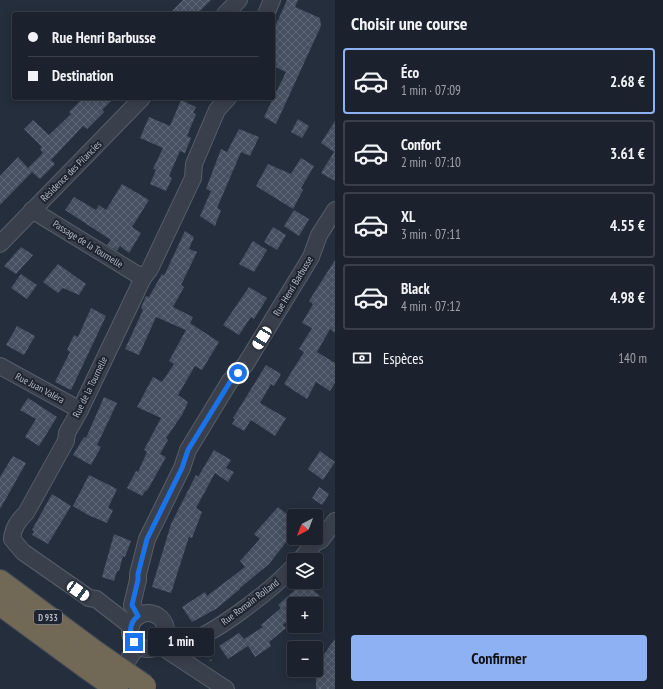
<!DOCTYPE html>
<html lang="fr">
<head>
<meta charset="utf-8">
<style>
	body { margin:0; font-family:"PT Sans Narrow",sans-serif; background:#292f39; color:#f1f3f6; height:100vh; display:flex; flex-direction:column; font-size:15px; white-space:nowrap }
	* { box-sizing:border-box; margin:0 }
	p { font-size:13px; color:#a0a4aa }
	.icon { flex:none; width:22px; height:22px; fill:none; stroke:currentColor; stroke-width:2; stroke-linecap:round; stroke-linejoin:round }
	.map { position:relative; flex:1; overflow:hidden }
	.details { display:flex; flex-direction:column; background:#1c222d; width:328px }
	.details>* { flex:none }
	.hud { position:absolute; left:12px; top:12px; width:263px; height:88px; border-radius:4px; box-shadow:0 2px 10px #0003,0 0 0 1px #3a3f49; display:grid; align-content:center; height:88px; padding:0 16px; background:#1c222d }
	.needle { width:26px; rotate:222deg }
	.controls { position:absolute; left:287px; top:509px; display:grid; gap:8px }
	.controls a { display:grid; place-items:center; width:36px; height:36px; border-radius:4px; background:#1c222d; box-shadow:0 2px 10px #0003,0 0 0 1px #3a3f49; font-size:20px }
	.end { position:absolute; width:18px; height:18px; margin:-9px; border:5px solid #1a73e8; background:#fff; box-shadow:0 0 0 2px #fff }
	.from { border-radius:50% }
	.bubble { position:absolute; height:28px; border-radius:4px; background:#1c222d; box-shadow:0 2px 10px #0003,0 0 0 1px #3a3f49; font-size:13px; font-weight:700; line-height:28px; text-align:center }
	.car { position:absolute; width:12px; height:24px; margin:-12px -6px; border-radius:5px; box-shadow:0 0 3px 1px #0007; background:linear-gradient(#fff 24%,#345 0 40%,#fff 0 76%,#345 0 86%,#fff 0) }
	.hud b { display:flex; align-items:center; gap:14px; height:38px; font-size:15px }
	.hud b+b { border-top:1px solid #3a3f49 }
	.hud i { width:10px; height:10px; background:#f1f3f6 }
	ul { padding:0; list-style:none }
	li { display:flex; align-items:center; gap:12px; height:66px; margin:0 8px 6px; padding:0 8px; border:2px solid #3a3f49; border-radius:4px }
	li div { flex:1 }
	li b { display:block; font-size:15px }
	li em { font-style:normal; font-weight:700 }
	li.current { border-color:#8eb1f3 }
	li>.icon { width:36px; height:36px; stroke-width:1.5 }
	h2 { padding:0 16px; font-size:18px; line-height:48px }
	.pay { display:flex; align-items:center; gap:10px; height:44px; padding:0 16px; font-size:15px }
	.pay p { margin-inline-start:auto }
	.primary-button { display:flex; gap:8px; margin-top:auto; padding:8px 16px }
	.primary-button a { flex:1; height:46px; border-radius:4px; background:#8eb1f3; color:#111; font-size:16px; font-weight:700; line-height:46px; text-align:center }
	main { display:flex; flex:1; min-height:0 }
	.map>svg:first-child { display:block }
</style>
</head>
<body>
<main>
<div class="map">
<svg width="335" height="689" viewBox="0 0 335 689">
	<defs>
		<pattern id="building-cross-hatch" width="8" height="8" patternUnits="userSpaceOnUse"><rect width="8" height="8" fill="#465060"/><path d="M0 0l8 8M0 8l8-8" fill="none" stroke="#5e6775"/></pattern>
	</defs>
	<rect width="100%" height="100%" fill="#252e3c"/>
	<g fill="url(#building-cross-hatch)">
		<polygon points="183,0 211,0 197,14 169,14"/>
		<polygon points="287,0 298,0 295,7 320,18 321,26 276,124 264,117 286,72 273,66 273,31"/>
		<polygon points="83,98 114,98 102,110 104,112 87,129 83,126 51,160 55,164 40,179 32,172 0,205 0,176 18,157 28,168 43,153 40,149 42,147 24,129 33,120 49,135 71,114 69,112"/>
		<polygon points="181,100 196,107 193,113 196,114 187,136 191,138 185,153 180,151 169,176 172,178 166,191 150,184 156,170 153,169 163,148 140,138 149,117 170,126"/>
		<polygon points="298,119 309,126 302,138 291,132"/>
		<polygon points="335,121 335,181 321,173 334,152 321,143"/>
		<polygon points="239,129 259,137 250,156 241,152 217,208 221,210 215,226 200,216 211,191 206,189 221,149 227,152"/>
		<polygon points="301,158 314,166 301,188 303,190 293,209 256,186 268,164 291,174"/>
		<polygon points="122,184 149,200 132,227 141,233 129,253 120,246 117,251 107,245 111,240 65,210 74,197 96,210 99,205 106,210"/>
		<polygon points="294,210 309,219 299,236 284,226"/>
		<polygon points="273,227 286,235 277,250 264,242"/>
		<polygon points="185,231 194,237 189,249 197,252 181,285 184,287 173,307 193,317 190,323 219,342 202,370 195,366 178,395 188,402 182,415 166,438 168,440 160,454 166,457 147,491 146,490 142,496 127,488 136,471 138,472 147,452 144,450 161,418 137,407 153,377 162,382 174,364 169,361 186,330 156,317 139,355 125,349 143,310 141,308 146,296 149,297 162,274 164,276"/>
		<polygon points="253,241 267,250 254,272 239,264"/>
		<polygon points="21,247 33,255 16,274 4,266"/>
		<polygon points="335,260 335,333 330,329 317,352 335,363 335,383 330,391 316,382 307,399 284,384 304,352 299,349 312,328 302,323 313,304 309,301"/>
		<polygon points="58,264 86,284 79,295 63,288 58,293 43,282"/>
		<polygon points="21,274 37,285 27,299 11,288"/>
		<polygon points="249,287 267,298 254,319 251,317 239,335 223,325"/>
		<polygon points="91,308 106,316 71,390 55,382 70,352 67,350 74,335 78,337"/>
		<polygon points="17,326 35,336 24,355 6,345"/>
		<polygon points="266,365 281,374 274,386 271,384 260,403 286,418 275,436 251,420 244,431 232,424 235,419 233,418"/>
		<polygon points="104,397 117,403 97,445 101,447 91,465 73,455 84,437 86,438"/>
		<polygon points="28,398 57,417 39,446 25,437 36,419 20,410"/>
		<polygon points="214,450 231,460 226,468 234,472 228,482 215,473 196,508 202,512 192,538 189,537 171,593 152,587 171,524 196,475 198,477"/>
		<polygon points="320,451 335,462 323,480 308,469"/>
		<polygon points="13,456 26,463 0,509 0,477"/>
		<polygon points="89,475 117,489 108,508 113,510 107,523 88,515 73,506"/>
		<polygon points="319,487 329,494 322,505 312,498"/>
		<polygon points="52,494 71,506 48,544 32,535 34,531 32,530"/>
		<polygon points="278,507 294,520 294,532 269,564 240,588 240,589 216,609 192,622 182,607 205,592 207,596 245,567 240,561 260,539 254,534"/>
		<polygon points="114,534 131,541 125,557 123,556 119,571 117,571 114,581 102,577"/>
		<polygon points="304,582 320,596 312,604 294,604 294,622 290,618 283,625 286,628 269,642 271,646 255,657 248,646 228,659 219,646 239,633 244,639 263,627 261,625 281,608 278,605"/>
		<polygon points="335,639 335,689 316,689 316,665"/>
	</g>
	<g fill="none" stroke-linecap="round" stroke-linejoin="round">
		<g stroke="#575e6a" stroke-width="18">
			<g id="minor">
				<polyline points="225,14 239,0"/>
				<polyline points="266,14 272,0"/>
				<polyline points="32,210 143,278"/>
				<polyline points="0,244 142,98"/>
				<polyline points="0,366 80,410"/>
				<polyline points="300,560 315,543 321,540 335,521"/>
				<circle cx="148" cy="631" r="18"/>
				<polyline points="139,616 132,605 138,580 138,574 147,539 182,468 188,450 230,381 245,365 311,257 319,235 335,210"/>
				<path d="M131,626L96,599L89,598L23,552L12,539C13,528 18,521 26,513L66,441L67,433L80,410L143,278L150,269L193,178L194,164L217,110L228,98"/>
				<path d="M158,645C167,645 175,646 183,644C214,635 272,590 294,566"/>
				<polyline points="159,645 226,689"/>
				<polyline points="116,679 137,646"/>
			</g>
		</g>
		<g stroke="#444b57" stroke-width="24">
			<g id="highway">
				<polyline points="0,581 97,653"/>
				<polyline points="0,604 87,668"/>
			</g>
		</g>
		<polyline stroke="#45575a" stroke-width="2.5" stroke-dasharray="3 3" stroke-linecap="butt" points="205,649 211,661"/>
		<use href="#minor" stroke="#39404c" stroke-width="16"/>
		<use href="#highway" stroke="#726856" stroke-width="22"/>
		<g stroke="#444b57" stroke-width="24" stroke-linecap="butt">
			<g id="highway-bridge">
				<polyline points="97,653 145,686"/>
				<polyline points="87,668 117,689"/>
			</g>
		</g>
		<use href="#highway-bridge" stroke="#726856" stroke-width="22"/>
	</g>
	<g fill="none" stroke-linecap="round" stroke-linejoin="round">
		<path stroke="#1a73e8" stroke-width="5" d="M134,642C129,632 129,623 138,616L132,605L138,580V574L147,539L182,468L188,450L230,382L238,373"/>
	</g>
	<g text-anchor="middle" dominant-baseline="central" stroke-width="4" stroke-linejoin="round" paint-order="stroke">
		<rect fill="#1e2531" stroke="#878e9b" stroke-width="1" x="34" y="610" width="28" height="14" rx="3"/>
		<g font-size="9" font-weight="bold" fill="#b4bbc8">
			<text x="48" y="617">D 933</text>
		</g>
		<g font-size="10" fill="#b4bbc8" stroke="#1e2531">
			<text transform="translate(71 171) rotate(-45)">Résidence des Pilancies</text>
			<text transform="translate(88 244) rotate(32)">Passage de la Tournelle</text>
			<text transform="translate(293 286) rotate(-59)">Rue Henri Barbusse</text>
			<text transform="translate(90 387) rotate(-64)">Rue de la Tournelle</text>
			<text transform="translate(40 388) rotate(28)">Rue Juan Valéra</text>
			<text transform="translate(250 602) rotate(-37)">Rue Romain Rolland</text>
		</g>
	</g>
</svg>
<div class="controls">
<a><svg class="needle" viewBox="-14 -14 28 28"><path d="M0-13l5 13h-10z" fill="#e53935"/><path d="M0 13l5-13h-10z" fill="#a0a4aa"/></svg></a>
<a><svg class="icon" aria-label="layers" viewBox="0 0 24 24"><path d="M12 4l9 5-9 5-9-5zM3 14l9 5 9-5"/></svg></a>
<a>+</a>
<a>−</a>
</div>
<i class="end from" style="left:238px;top:373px"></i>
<i class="end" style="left:134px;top:642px"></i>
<div class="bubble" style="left:148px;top:628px;width:66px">1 min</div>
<i class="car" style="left:262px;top:338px;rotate:212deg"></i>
<i class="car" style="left:78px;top:591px;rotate:125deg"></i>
<div class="hud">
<b><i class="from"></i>Rue Henri Barbusse</b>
<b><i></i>Destination</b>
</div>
</div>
<section class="details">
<h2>Choisir une course</h2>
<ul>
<li class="current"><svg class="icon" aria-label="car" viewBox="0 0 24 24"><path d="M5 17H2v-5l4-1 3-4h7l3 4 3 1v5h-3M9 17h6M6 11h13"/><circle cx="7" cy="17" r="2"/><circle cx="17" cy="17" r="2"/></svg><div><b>Éco</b><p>1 min · 07:09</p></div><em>2.68 €</em></li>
<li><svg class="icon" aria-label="car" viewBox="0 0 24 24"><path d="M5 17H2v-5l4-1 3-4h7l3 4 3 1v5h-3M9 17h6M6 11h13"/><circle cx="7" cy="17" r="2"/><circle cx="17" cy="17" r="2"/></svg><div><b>Confort</b><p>2 min · 07:10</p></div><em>3.61 €</em></li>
<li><svg class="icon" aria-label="car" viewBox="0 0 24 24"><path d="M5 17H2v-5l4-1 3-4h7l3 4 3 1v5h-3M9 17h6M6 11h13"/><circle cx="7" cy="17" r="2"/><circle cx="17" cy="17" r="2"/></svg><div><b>XL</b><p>3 min · 07:11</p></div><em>4.55 €</em></li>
<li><svg class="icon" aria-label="car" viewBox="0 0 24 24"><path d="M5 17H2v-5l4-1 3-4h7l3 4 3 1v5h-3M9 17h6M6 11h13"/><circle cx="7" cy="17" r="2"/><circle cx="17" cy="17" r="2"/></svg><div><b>Black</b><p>4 min · 07:12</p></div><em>4.98 €</em></li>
</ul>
<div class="pay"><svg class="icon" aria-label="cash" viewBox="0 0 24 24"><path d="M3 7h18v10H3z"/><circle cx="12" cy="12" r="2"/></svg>Espèces<p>140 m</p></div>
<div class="primary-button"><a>Confirmer</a></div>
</section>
</main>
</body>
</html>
